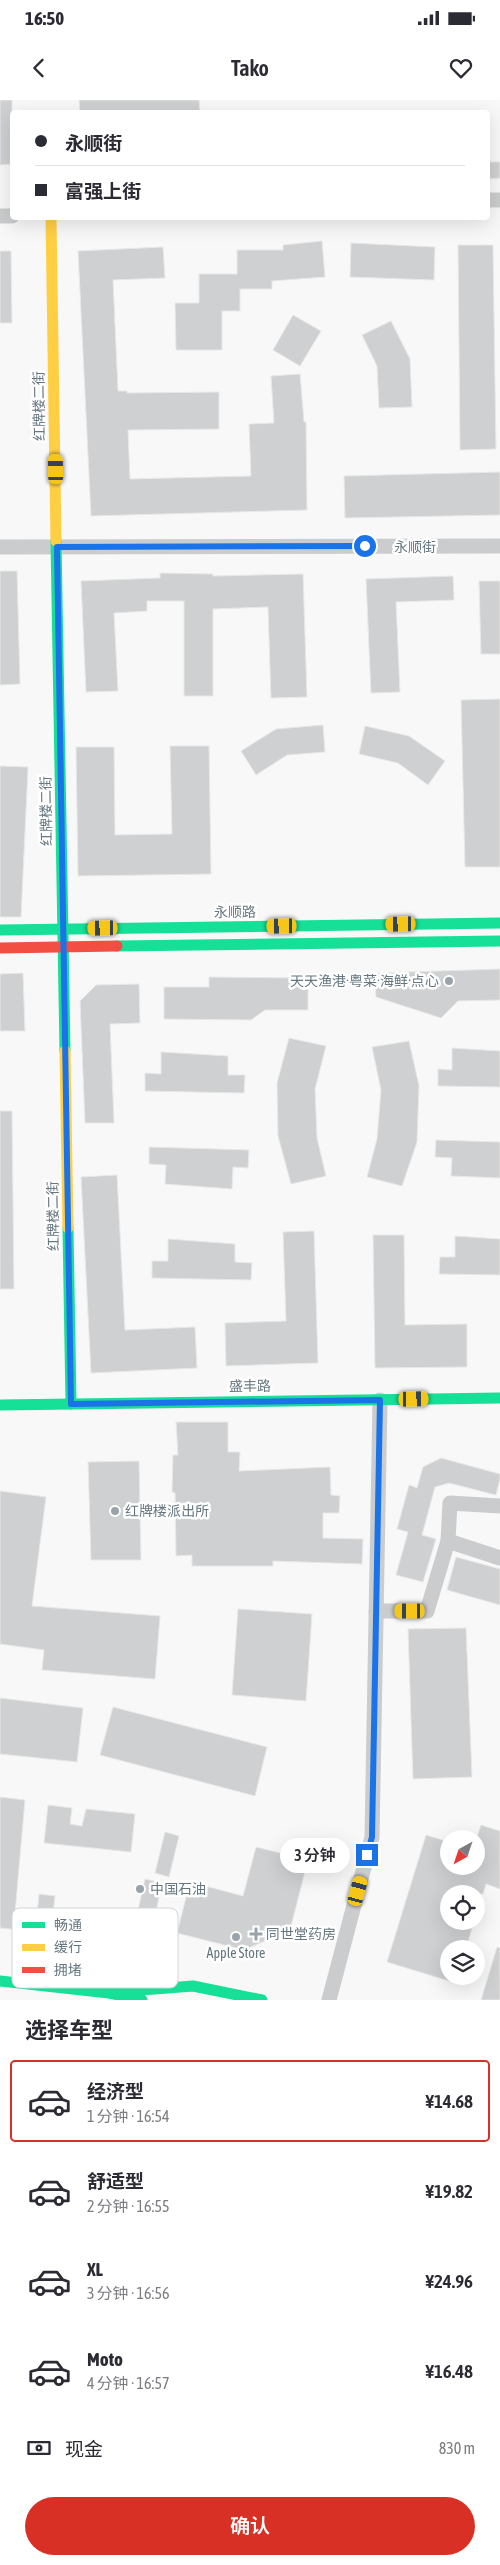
<!DOCTYPE html>
<html lang="zh">
<head>
<meta charset="utf-8">
<style>
	body { margin:0; font-family:"Asap Condensed","Noto Sans SC",sans-serif; background:#f2f2f3; color:#2b2b33; height:100vh; display:flex; flex-direction:column; font-size:19px; white-space:nowrap }
	* { box-sizing:border-box; margin:0 }
	p { font-size:16px; color:#7c7c81 }
	.icon { flex:none; width:28px; height:28px; fill:none; stroke:currentColor; stroke-width:2; stroke-linecap:round; stroke-linejoin:round }
	.map { position:relative; height:1900px; overflow:hidden }
	.drawer { display:flex; flex-direction:column; background:#fff; flex:1 }
	.drawer>* { flex:none }
	.guide { position:absolute; left:10px; top:10px; width:480px; height:110px; border-radius:5px; box-shadow:0 5px 20px #0002; display:grid; align-content:center; height:110px; padding:0 25px; background:#fff }
	.needle { width:32px; rotate:220deg }
	.controls { position:absolute; left:440px; top:1730px; display:grid; gap:10px }
	.controls a { display:grid; place-items:center; width:45px; height:45px; border-radius:50%; background:#fff; box-shadow:0 5px 20px #0002; font-size:25px }
	.end { position:absolute; width:22px; height:22px; margin:-11px; border:6px solid #1a73e8; background:#fff; box-shadow:0 0 0 2px #fff }
	.from { border-radius:50% }
	.bubble { position:absolute; height:35px; border-radius:18px; background:#fff; box-shadow:0 5px 20px #0002; font-size:16px; font-weight:600; line-height:35px; text-align:center }
	.car { position:absolute; width:15px; height:30px; margin:-15px -8px; border-radius:6px; box-shadow:0 0 4px 1px #0007; background:linear-gradient(#f5c518 24%,#345 0 40%,#f5c518 0 76%,#345 0 86%,#f5c518 0) }
	.guide b { display:flex; align-items:center; gap:18px; height:48px; font-size:19px }
	.guide b+b { border-top:1px solid #e1e1e2 }
	.guide i { width:12px; height:12px; background:#2b2b33 }
	ul { padding:0; list-style:none }
	li { display:flex; align-items:center; gap:15px; height:82px; margin:0 10px 8px; padding:0 15px; border:2px solid transparent; border-radius:5px }
	li div { flex:1 }
	li b { display:block; font-size:19px }
	li em { font-style:normal; font-weight:600 }
	li.active { border-color:#d93025 }
	li>.icon { width:45px; height:45px; stroke-width:1.5 }
	h2 { padding:0 25px; font-size:22px; line-height:60px }
	.pay { display:flex; align-items:center; gap:12px; height:55px; padding:0 25px; font-size:19px }
	.pay p { margin-inline-start:auto }
	.action { display:flex; gap:10px; margin-top:auto; padding:10px 25px }
	.action a { flex:1; height:58px; border-radius:30px; background:#d93025; color:#fff; font-size:20px; font-weight:600; line-height:58px; text-align:center }
	.status { display:flex; justify-content:space-between; align-items:center; height:35px; padding:0 25px; background:#fff; direction:ltr }
	.status svg { height:14px; fill:currentColor }
	header { display:flex; justify-content:space-between; align-items:center; height:65px; padding:0 25px; background:#fff; font-size:22px; font-weight:600 }
	.map>svg:first-child { display:block }
</style>
</head>
<body>
<div class="status"><b>16:50</b><svg viewBox="0 0 49 12"><path d="M0 12V9h3v3zM5 12V6h3v6zM10 12V3h3v9zM15 12V0h3v12zM26 1h20v11H26zM47 4h2v5h-2z"/></svg></div>
<header><svg class="icon" aria-label="back" viewBox="0 0 24 24"><path d="M15 5l-7 7 7 7"/></svg>Tako<svg class="icon" aria-label="heart" viewBox="0 0 24 24"><path d="M12 20l-8-8c-3-5 5-10 8-4 3-6 11-1 8 4z"/></svg></header>
<div class="map">
<svg width="500" height="1900" viewBox="0 0 500 1900">
	<rect width="100%" height="100%" fill="#f8f8f8"/>
	<g fill="#cfd0d1" stroke="#e8e8e8">
		<polygon points="0,0 12,0 12,64 0,65"/>
		<polygon points="79,0 199,0 200,12 80,12"/>
		<polygon points="488,62 500,62 500,78 488,79"/>
		<polygon points="322,141 325,177 272,181 272,189 240,189 240,211 222,211 222,250 176,250 175,203 199,203 199,174 237,174 237,150 283,150 283,145"/>
		<polygon points="351,143 435,147 434,180 350,177"/>
		<polygon points="458,145 493,145 496,349 460,350"/>
		<polygon points="163,147 165,178 113,180 118,291 127,291 127,293 219,292 219,329 128,330 130,379 251,376 249,324 274,323 271,276 300,274 304,322 306,322 307,410 91,416 78,151"/>
		<polygon points="0,151 11,151 12,223 0,223"/>
		<polygon points="293,215 321,231 300,266 273,250"/>
		<polygon points="391,221 410,259 412,307 379,308 377,266 362,235"/>
		<polygon points="500,372 500,415 345,418 344,376"/>
		<polygon points="0,471 17,471 20,584 0,585"/>
		<polygon points="160,473 213,474 213,476 303,474 307,597 271,598 268,507 213,509 213,596 184,596 184,501 147,501 147,511 114,513 118,591 86,592 81,481 160,478"/>
		<polygon points="453,476 454,500 396,502 400,592 371,593 366,479"/>
		<polygon points="479,481 500,481 500,554 481,554"/>
		<polygon points="500,599 500,767 465,767 461,600"/>
		<polygon points="323,625 325,652 287,655 256,675 241,651 276,629"/>
		<polygon points="365,626 409,636 445,661 428,685 398,663 359,654"/>
		<polygon points="170,646 209,646 211,774 78,776 76,647 114,647 115,735 172,734"/>
		<polygon points="0,666 28,667 21,817 0,817"/>
		<polygon points="500,869 500,900 458,901 441,918 376,897 375,873"/>
		<polygon points="23,873 25,931 0,931 0,874"/>
		<polygon points="209,877 308,878 308,910 265,910 251,920 164,919 164,887 209,887"/>
		<polygon points="139,884 140,923 110,924 114,1023 85,1023 80,901 96,885"/>
		<polygon points="289,938 326,946 315,989 317,1038 326,1076 291,1084 278,1036 277,983"/>
		<polygon points="409,941 419,986 417,1042 402,1086 367,1077 377,1039 381,990 372,947"/>
		<polygon points="452,948 500,951 500,987 438,986 438,969 452,970"/>
		<polygon points="161,952 228,956 228,975 245,975 244,993 145,991 145,973 161,974"/>
		<polygon points="0,1011 12,1011 14,1189 0,1189"/>
		<polygon points="436,1040 500,1042 500,1078 451,1076 452,1058 435,1057"/>
		<polygon points="149,1047 249,1050 248,1068 233,1067 232,1089 165,1084 166,1065 149,1064"/>
		<polygon points="117,1075 125,1230 195,1227 197,1268 91,1273 81,1077"/>
		<polygon points="314,1131 318,1263 226,1266 225,1223 286,1221 283,1132"/>
		<polygon points="373,1135 404,1135 405,1225 467,1224 467,1267 375,1268"/>
		<polygon points="455,1136 500,1139 500,1175 439,1174 440,1157 455,1157"/>
		<polygon points="168,1139 235,1144 235,1162 252,1163 251,1180 152,1178 152,1161 168,1161"/>
		<polygon points="176,1322 228,1322 228,1352 240,1352 239,1371 330,1367 331,1395 340,1396 339,1413 323,1413 323,1438 363,1439 362,1464 273,1461 273,1466 192,1466 192,1455 176,1456 175,1393 172,1392 173,1355 178,1355"/>
		<polygon points="441,1358 500,1374 500,1379 496,1395 449,1383 435,1387 422,1435 436,1439 423,1482 396,1475 408,1432 397,1429 409,1385 417,1388 423,1367"/>
		<polygon points="139,1361 141,1460 91,1460 88,1362"/>
		<polygon points="0,1391 46,1397 32,1506 160,1516 155,1579 42,1570 44,1550 0,1544"/>
		<polygon points="456,1457 500,1469 500,1505 447,1490"/>
		<polygon points="238,1509 312,1514 306,1601 232,1595"/>
		<polygon points="466,1528 472,1677 413,1679 408,1529"/>
		<polygon points="0,1598 83,1608 77,1662 0,1654"/>
		<polygon points="113,1607 267,1647 255,1696 100,1655"/>
		<polygon points="0,1697 25,1700 15,1813 37,1815 39,1794 55,1796 51,1833 0,1828"/>
		<polygon points="48,1705 72,1708 70,1724 82,1726 86,1709 135,1714 131,1752 44,1743"/>
		<polygon points="481,1725 500,1731 500,1789 486,1784 483,1794 449,1794 449,1821 474,1821 466,1849 449,1849 449,1881 387,1862 426,1735 449,1742 449,1766 476,1766 476,1740"/>
		<polygon points="165,1732 179,1736 169,1777 155,1773"/>
		<polygon points="256,1747 308,1760 290,1830 244,1850 177,1833 190,1782 243,1796"/>
		<polygon points="145,1779 162,1783 150,1840 125,1834 131,1809 138,1810"/>
		<polygon points="497,1847 500,1848 500,1900 481,1900"/>
	</g>
	<g fill="none" stroke-linecap="round" stroke-linejoin="round">
		<g stroke="#cbcccd" stroke-width="15">
			<polyline points="488,100 500,100"/>
			<polyline points="0,116 12,116"/>
			<polyline points="0,447 500,446"/>
			<polyline points="500,1406 450,1403 448,1441 500,1458"/>
			<polyline points="376,1511 427,1511 448,1441"/>
			<polyline points="329,1900 372,1737 380,1300"/>
		</g>
		<g stroke="#16e098" stroke-width="11">
			<polyline points="56,441 65,951"/>
			<polyline points="0,830 500,823"/>
			<polyline points="117,846 500,841"/>
			<polyline points="68,1128 71,1304"/>
			<polyline points="0,1305 500,1298"/>
			<polyline points="0,1881 109,1893 142,1900"/>
			<polyline points="116,1892 193,1886 262,1900"/>
		</g>
		<g stroke="#ffcf43" stroke-width="11">
			<polyline points="51,118 56,441"/>
			<polyline points="65,951 68,1128"/>
		</g>
		<polyline stroke="#f24e42" stroke-width="11" points="0,848 117,846"/>
	</g>
	<g fill="none" stroke-linecap="round" stroke-linejoin="round">
		<polyline stroke="#1a73e8" stroke-width="6" points="365,446 57,447 71,1304 380,1300 372,1737 367,1755"/>
	</g>
	<g fill="#99a4aa" stroke="#fff" stroke-width="2">
		<circle cx="449" cy="881" r="5"/>
		<circle cx="115" cy="1411" r="5"/>
		<circle cx="140" cy="1789" r="5"/>
		<path d="M253.5 1826.5h5v5h5v5h-5v5h-5v-5h-5v-5h5z"/>
		<circle cx="236" cy="1837" r="5"/>
	</g>
	<g text-anchor="middle" dominant-baseline="central" stroke-width="5" stroke-linejoin="round" paint-order="stroke">
		<g font-size="14" fill="#667780" stroke="#fff">
			<text transform="translate(39 306) rotate(-91)">红牌楼二街</text>
			<text x="415" y="447">永顺街</text>
			<text transform="translate(46 711) rotate(-91)">红牌楼二街</text>
			<text transform="translate(235 812) rotate(-1)">永顺路</text>
			<text transform="translate(53 1116) rotate(-91)">红牌楼二街</text>
			<text transform="translate(250 1286) rotate(-1)">盛丰路</text>
		</g>
		<g font-size="14" fill="#667780" stroke="#fff" text-anchor="start">
			<text x="439" y="881" text-anchor="end">天天渔港·粤菜·海鲜·点心</text>
			<text x="125" y="1411">红牌楼派出所</text>
			<text x="150" y="1789">中国石油</text>
			<text x="266" y="1834">同世堂药房</text>
			<text x="236" y="1853" text-anchor="middle">Apple Store</text>
		</g>
	</g>
	<rect x="12" y="1808" width="166" height="80" rx="8" fill="#fff" stroke="#d1d6d9" stroke-width="1"/>
	<rect x="22" y="1822" width="23" height="6" fill="#16e098"/>
	<rect x="22" y="1844" width="23" height="7" fill="#ffcf43"/>
	<rect x="22" y="1867" width="23" height="6" fill="#f24e42"/>
	<g font-size="14" fill="#667780">
		<text x="54" y="1830">畅通</text>
		<text x="54" y="1852">缓行</text>
		<text x="54" y="1875">拥堵</text>
	</g>
</svg>
<div class="controls">
<a><svg class="needle" viewBox="-14 -14 28 28"><path d="M0-13l5 13h-10z" fill="#e53935"/><path d="M0 13l5-13h-10z" fill="#7c7c81"/></svg></a>
<a><svg class="icon" aria-label="locate" viewBox="0 0 24 24"><circle cx="12" cy="12" r="6"/><path d="M12 2v4M12 18v4M2 12h4M18 12h4"/></svg></a>
<a><svg class="icon" aria-label="layers" viewBox="0 0 24 24"><path d="M12 4l9 5-9 5-9-5zM3 14l9 5 9-5"/></svg></a>
</div>
<i class="end from" style="left:365px;top:446px"></i>
<i class="end" style="left:367px;top:1755px"></i>
<div class="bubble" style="left:280px;top:1738px;width:70px">3 分钟</div>
<i class="car" style="left:56px;top:369px;rotate:359deg"></i>
<i class="car" style="left:401px;top:824px;rotate:269deg"></i>
<i class="car" style="left:282px;top:826px;rotate:269deg"></i>
<i class="car" style="left:103px;top:828px;rotate:269deg"></i>
<i class="car" style="left:414px;top:1299px;rotate:89deg"></i>
<i class="car" style="left:410px;top:1511px;rotate:270deg"></i>
<i class="car" style="left:358px;top:1791px;rotate:15deg"></i>
<div class="guide">
<b><i class="from"></i>永顺街</b>
<b><i></i>富强上街</b>
</div>
</div>
<section class="drawer">
<h2>选择车型</h2>
<ul>
<li class="active"><svg class="icon" aria-label="car" viewBox="0 0 24 24"><path d="M5 17H2v-5l4-1 3-4h7l3 4 3 1v5h-3M9 17h6M6 11h13"/><circle cx="7" cy="17" r="2"/><circle cx="17" cy="17" r="2"/></svg><div><b>经济型</b><p>1 分钟 · 16:54</p></div><em>¥14.68</em></li>
<li><svg class="icon" aria-label="car" viewBox="0 0 24 24"><path d="M5 17H2v-5l4-1 3-4h7l3 4 3 1v5h-3M9 17h6M6 11h13"/><circle cx="7" cy="17" r="2"/><circle cx="17" cy="17" r="2"/></svg><div><b>舒适型</b><p>2 分钟 · 16:55</p></div><em>¥19.82</em></li>
<li><svg class="icon" aria-label="car" viewBox="0 0 24 24"><path d="M5 17H2v-5l4-1 3-4h7l3 4 3 1v5h-3M9 17h6M6 11h13"/><circle cx="7" cy="17" r="2"/><circle cx="17" cy="17" r="2"/></svg><div><b>XL</b><p>3 分钟 · 16:56</p></div><em>¥24.96</em></li>
<li><svg class="icon" aria-label="car" viewBox="0 0 24 24"><path d="M5 17H2v-5l4-1 3-4h7l3 4 3 1v5h-3M9 17h6M6 11h13"/><circle cx="7" cy="17" r="2"/><circle cx="17" cy="17" r="2"/></svg><div><b>Moto</b><p>4 分钟 · 16:57</p></div><em>¥16.48</em></li>
</ul>
<div class="pay"><svg class="icon" aria-label="cash" viewBox="0 0 24 24"><path d="M3 7h18v10H3z"/><circle cx="12" cy="12" r="2"/></svg>现金<p>830 m</p></div>
<div class="action"><a>确认</a></div>
</section>
</body>
</html>
